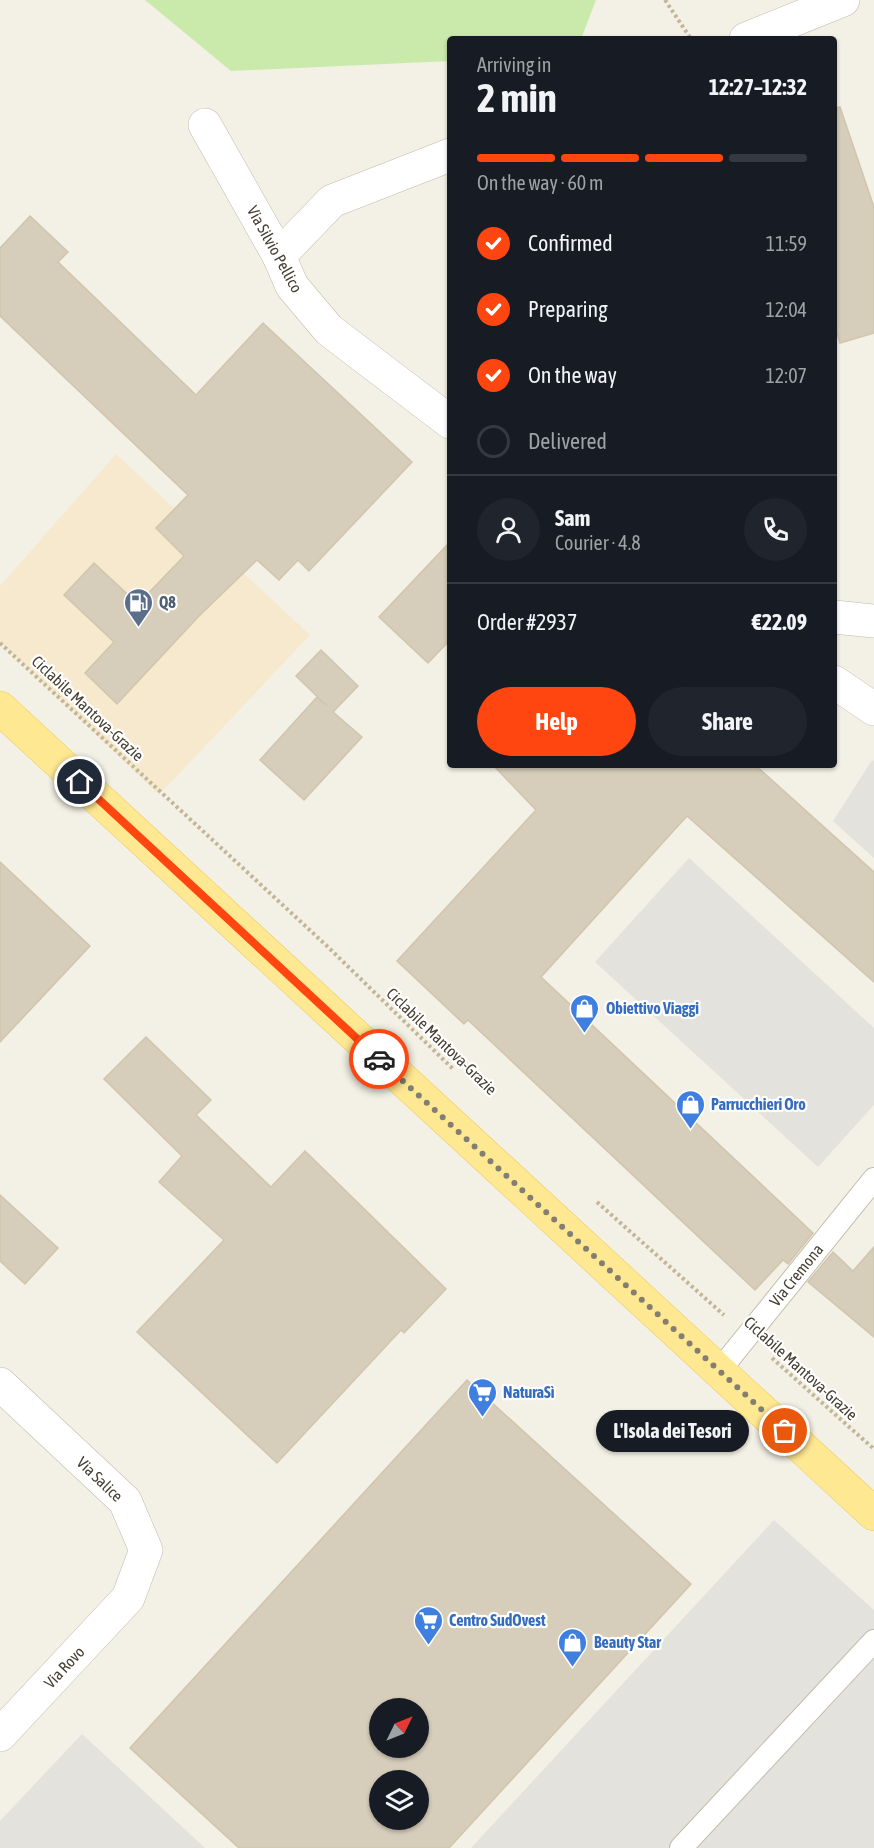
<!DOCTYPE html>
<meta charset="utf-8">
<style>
:root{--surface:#171b24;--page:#20242c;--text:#f1f3f6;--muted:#9ea1a6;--line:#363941;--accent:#ff4610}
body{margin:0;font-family:"Asap Condensed",sans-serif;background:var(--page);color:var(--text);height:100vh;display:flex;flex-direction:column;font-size:22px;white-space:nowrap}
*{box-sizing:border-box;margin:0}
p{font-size:20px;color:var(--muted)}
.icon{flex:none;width:33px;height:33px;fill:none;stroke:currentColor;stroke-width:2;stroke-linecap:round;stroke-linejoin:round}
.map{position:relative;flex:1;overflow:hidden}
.panel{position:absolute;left:447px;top:36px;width:390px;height:732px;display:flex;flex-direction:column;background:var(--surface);border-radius:6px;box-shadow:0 2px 4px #0004}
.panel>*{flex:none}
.needle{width:39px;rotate:47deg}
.buttons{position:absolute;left:369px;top:1698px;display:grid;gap:12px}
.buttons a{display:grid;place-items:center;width:60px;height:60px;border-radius:50%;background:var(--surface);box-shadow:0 2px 4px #0004;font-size:30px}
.pin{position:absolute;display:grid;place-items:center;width:51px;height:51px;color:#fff;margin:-26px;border:3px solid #fff;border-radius:50%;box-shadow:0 2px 6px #0007}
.courier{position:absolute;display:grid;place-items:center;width:60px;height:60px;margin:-30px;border:4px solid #ff4610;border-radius:50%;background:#fff;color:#222;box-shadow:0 2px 8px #0007}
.bubble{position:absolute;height:42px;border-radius:21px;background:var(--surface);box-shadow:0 2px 4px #0004;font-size:20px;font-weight:700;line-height:42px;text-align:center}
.head em{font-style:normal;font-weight:700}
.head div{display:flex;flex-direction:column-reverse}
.head{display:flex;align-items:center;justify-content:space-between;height:102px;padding:0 30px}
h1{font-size:39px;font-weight:700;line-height:45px}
.bar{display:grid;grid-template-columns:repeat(4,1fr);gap:9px 6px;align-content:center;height:72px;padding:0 30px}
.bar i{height:8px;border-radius:4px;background:var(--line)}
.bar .current{background:var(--accent)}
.bar p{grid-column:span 4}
.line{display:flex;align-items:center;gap:15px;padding:0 30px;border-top:2px solid var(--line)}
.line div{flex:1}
.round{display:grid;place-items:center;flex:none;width:63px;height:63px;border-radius:32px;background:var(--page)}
ol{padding:0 30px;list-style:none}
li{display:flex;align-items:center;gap:18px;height:66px}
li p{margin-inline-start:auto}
li .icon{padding:6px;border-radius:50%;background:var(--accent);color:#fff;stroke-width:4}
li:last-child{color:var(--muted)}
li i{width:33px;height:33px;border:3px solid var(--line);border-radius:50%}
.action{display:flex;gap:12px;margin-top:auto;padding:12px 30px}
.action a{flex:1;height:69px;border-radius:36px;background:var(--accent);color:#fff;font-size:24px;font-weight:700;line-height:69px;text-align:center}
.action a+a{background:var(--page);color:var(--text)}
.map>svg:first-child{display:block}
.commercial{fill:#f7e9ce}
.green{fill:#c9eaab}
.parking{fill:#e4e2dd}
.building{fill:#d6cdba;stroke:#d1c5ac;stroke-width:1.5;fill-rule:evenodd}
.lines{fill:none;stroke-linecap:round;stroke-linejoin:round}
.service-casing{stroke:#c2bcaa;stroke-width:24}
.minor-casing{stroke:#c2bcaa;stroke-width:34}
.primary-casing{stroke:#eaca5c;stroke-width:34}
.path{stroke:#c2b697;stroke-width:4;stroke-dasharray:3 3;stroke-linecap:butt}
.service{stroke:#fff;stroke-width:22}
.minor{stroke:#fff;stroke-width:33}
.primary{stroke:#ffe892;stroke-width:33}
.done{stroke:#837e72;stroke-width:6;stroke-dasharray:0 10.8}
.route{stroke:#ff4610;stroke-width:8}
.labels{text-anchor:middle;stroke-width:4.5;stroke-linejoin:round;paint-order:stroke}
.street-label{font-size:16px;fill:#464034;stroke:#fff}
.service-label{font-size:16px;font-weight:bold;fill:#4e5e75;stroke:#fff;text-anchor:start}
.shop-label{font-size:16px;font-weight:bold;fill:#366cbe;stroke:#fff;text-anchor:start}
</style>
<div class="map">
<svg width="874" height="1848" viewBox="0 0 874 1848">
<rect width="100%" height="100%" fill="#f3f0e5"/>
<!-- commercial -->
<path class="commercial" d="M116,454L310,635L159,795L0,642V586Z"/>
<!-- green -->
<path class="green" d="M145,0H596L581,39H450V61L231,71Z"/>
<!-- parking -->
<g class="parking">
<path d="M872,760L874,761V858L833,821Z"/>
<path d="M689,858L874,1028V1105L818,1167L595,962Z"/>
<path d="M774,1520L874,1610V1848H471Z"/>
<path d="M82,1734L205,1848H0V1821Z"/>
</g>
<!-- building -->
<g class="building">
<path d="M840,107L874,207V333L840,343L834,323V108Z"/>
<path d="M30,216L68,252L58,262L196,395L263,323L412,462L309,571L298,560L279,580L257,560L199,616L117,704L85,673L114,642L64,595L94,563L138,604L184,556L156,528L188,495L0,316V248Z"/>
<path d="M450,542V640L428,663L379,617Z"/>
<path d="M321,650L358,686L333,712L362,737L304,800L260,760L317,697L327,706L296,676Z"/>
<path d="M493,765H755L874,872V982L687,816L541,977L813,1233L788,1264L783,1260L755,1290L468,1020L464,1024L397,961L536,810Z"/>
<path d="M0,862L90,946L0,1042Z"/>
<path d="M146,1037L211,1100L196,1115L271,1187L305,1151L446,1289L404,1333L401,1330L277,1463L137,1332L224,1240L159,1182L182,1156L104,1079Z"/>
<path d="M0,1195L58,1248L25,1284L0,1261Z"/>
<path d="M874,1247V1337L808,1282L833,1252L853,1271Z"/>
<path d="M467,1380L691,1584L449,1848H239L130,1748ZM380,1708H418V1748H380ZM380,1780H418V1820H380Z"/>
</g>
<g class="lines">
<defs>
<g id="service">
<path d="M719,1371L874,1179"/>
<path d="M681,1848L874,1641"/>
</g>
<g id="minor">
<path d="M746,39L843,0"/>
<path d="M205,125L279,256L292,286L329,330L450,422"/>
<path d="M279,256L332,201L450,155"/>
<path d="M834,617L874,621"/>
<path d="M834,682L874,709"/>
<path d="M0,1384L125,1501L146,1550L128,1598L0,1735"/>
</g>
<path id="primary" d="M0,708L874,1514"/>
</defs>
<!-- service casing -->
<use href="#service" class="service-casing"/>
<!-- minor casing -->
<use href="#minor" class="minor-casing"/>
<!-- primary casing -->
<use href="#primary" class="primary-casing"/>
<!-- path -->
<g class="path">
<path d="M665,0L691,39"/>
<path d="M0,643L328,947L453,1069"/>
<path d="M597,1202L724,1315"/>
<path d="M772,1358L874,1449"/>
</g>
<!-- service -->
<use href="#service" class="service"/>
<!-- minor -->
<use href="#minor" class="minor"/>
<!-- primary -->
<use href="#primary" class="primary"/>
</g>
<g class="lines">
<!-- done -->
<path class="done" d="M379,1059L785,1431"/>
<!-- route -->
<path class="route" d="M80,782L379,1059"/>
</g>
<!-- icons -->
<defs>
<symbol id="fuel-pin" viewBox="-11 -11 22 30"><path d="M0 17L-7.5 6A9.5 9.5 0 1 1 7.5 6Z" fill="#5c6f8a" stroke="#fff"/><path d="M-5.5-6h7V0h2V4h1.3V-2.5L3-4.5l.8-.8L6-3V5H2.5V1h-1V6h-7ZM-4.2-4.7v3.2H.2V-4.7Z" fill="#fff"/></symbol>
<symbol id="shop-pin" viewBox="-11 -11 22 30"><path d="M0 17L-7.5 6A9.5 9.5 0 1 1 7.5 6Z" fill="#3f7fe0" stroke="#fff"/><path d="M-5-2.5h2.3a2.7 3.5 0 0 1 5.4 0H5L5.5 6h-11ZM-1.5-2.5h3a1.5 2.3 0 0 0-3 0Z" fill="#fff"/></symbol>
<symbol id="supermarket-pin" viewBox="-11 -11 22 30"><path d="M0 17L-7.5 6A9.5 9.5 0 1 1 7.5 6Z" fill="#3f7fe0" stroke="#fff"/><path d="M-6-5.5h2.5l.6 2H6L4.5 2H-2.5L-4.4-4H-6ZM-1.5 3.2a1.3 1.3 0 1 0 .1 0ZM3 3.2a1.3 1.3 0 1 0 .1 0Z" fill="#fff"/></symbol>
</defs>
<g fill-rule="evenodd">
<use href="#fuel-pin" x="122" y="586" width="33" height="45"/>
<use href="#shop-pin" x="568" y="992" width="33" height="45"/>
<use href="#shop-pin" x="674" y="1088" width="33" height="45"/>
<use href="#supermarket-pin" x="466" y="1376" width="33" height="45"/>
<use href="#supermarket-pin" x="412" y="1604" width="33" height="45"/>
<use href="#shop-pin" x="556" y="1626" width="33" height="45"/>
</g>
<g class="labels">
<!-- street labels -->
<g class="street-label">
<text transform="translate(275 249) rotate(61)" y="6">Via Silvio Pellico</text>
<text transform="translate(88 708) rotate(43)" y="6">Ciclabile Mantova-Grazie</text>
<text transform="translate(442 1041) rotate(44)" y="6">Ciclabile Mantova-Grazie</text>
<text transform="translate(796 1275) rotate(-51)" y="6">Via Cremona</text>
<text transform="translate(801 1368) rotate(42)" y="6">Ciclabile Mantova-Grazie</text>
<text transform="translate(100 1479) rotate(44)" y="6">Via Salice</text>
<text transform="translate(64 1667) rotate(-47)" y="6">Via Rovo</text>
</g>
<!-- service labels -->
<g class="service-label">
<text x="159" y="608">Q8</text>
</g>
<!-- shop labels -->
<g class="shop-label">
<text x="606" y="1014">Obiettivo Viaggi</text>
<text x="711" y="1110">Parrucchieri Oro</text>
<text x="503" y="1398">NaturaSì</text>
<text x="449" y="1626">Centro SudOvest</text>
<text x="594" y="1648">Beauty Star</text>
</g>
</g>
</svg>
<div class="buttons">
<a><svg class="needle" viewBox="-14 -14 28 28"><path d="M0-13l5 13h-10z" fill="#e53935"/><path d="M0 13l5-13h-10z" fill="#9ea1a6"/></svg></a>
<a><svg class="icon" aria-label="layers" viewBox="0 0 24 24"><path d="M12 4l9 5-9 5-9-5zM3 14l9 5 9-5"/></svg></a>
</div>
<div class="pin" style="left:785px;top:1431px;background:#ea580c"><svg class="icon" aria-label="bag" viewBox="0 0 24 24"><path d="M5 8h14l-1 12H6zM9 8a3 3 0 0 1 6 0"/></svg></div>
<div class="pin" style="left:80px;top:782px;background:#1f2937"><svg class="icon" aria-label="home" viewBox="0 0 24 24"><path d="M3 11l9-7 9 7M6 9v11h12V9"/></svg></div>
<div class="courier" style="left:379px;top:1059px"><svg class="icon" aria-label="car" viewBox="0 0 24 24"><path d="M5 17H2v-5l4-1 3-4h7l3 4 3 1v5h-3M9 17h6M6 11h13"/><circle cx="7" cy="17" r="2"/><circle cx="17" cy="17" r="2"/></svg></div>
<div class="bubble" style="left:596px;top:1410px;width:153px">L'Isola dei Tesori</div>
<section class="panel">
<div class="head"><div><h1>2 min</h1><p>Arriving in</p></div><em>12:27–12:32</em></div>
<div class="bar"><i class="current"></i><i class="current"></i><i class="current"></i><i></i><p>On the way · 60 m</p></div>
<ol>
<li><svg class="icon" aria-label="check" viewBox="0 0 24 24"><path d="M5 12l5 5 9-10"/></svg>Confirmed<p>11:59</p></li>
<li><svg class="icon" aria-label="check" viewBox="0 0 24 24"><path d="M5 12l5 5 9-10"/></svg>Preparing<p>12:04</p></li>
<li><svg class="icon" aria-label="check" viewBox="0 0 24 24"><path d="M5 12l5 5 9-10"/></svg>On the way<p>12:07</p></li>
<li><i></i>Delivered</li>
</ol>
<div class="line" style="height:108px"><a class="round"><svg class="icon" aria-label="person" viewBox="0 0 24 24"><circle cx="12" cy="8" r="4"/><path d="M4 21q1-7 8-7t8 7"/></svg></a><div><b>Sam</b><p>Courier · 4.8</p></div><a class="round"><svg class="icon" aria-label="phone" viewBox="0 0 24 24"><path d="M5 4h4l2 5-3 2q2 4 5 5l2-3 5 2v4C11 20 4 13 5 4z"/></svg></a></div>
<div class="line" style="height:78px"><div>Order #2937</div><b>€22.09</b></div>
<div class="action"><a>Help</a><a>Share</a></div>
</section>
</div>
